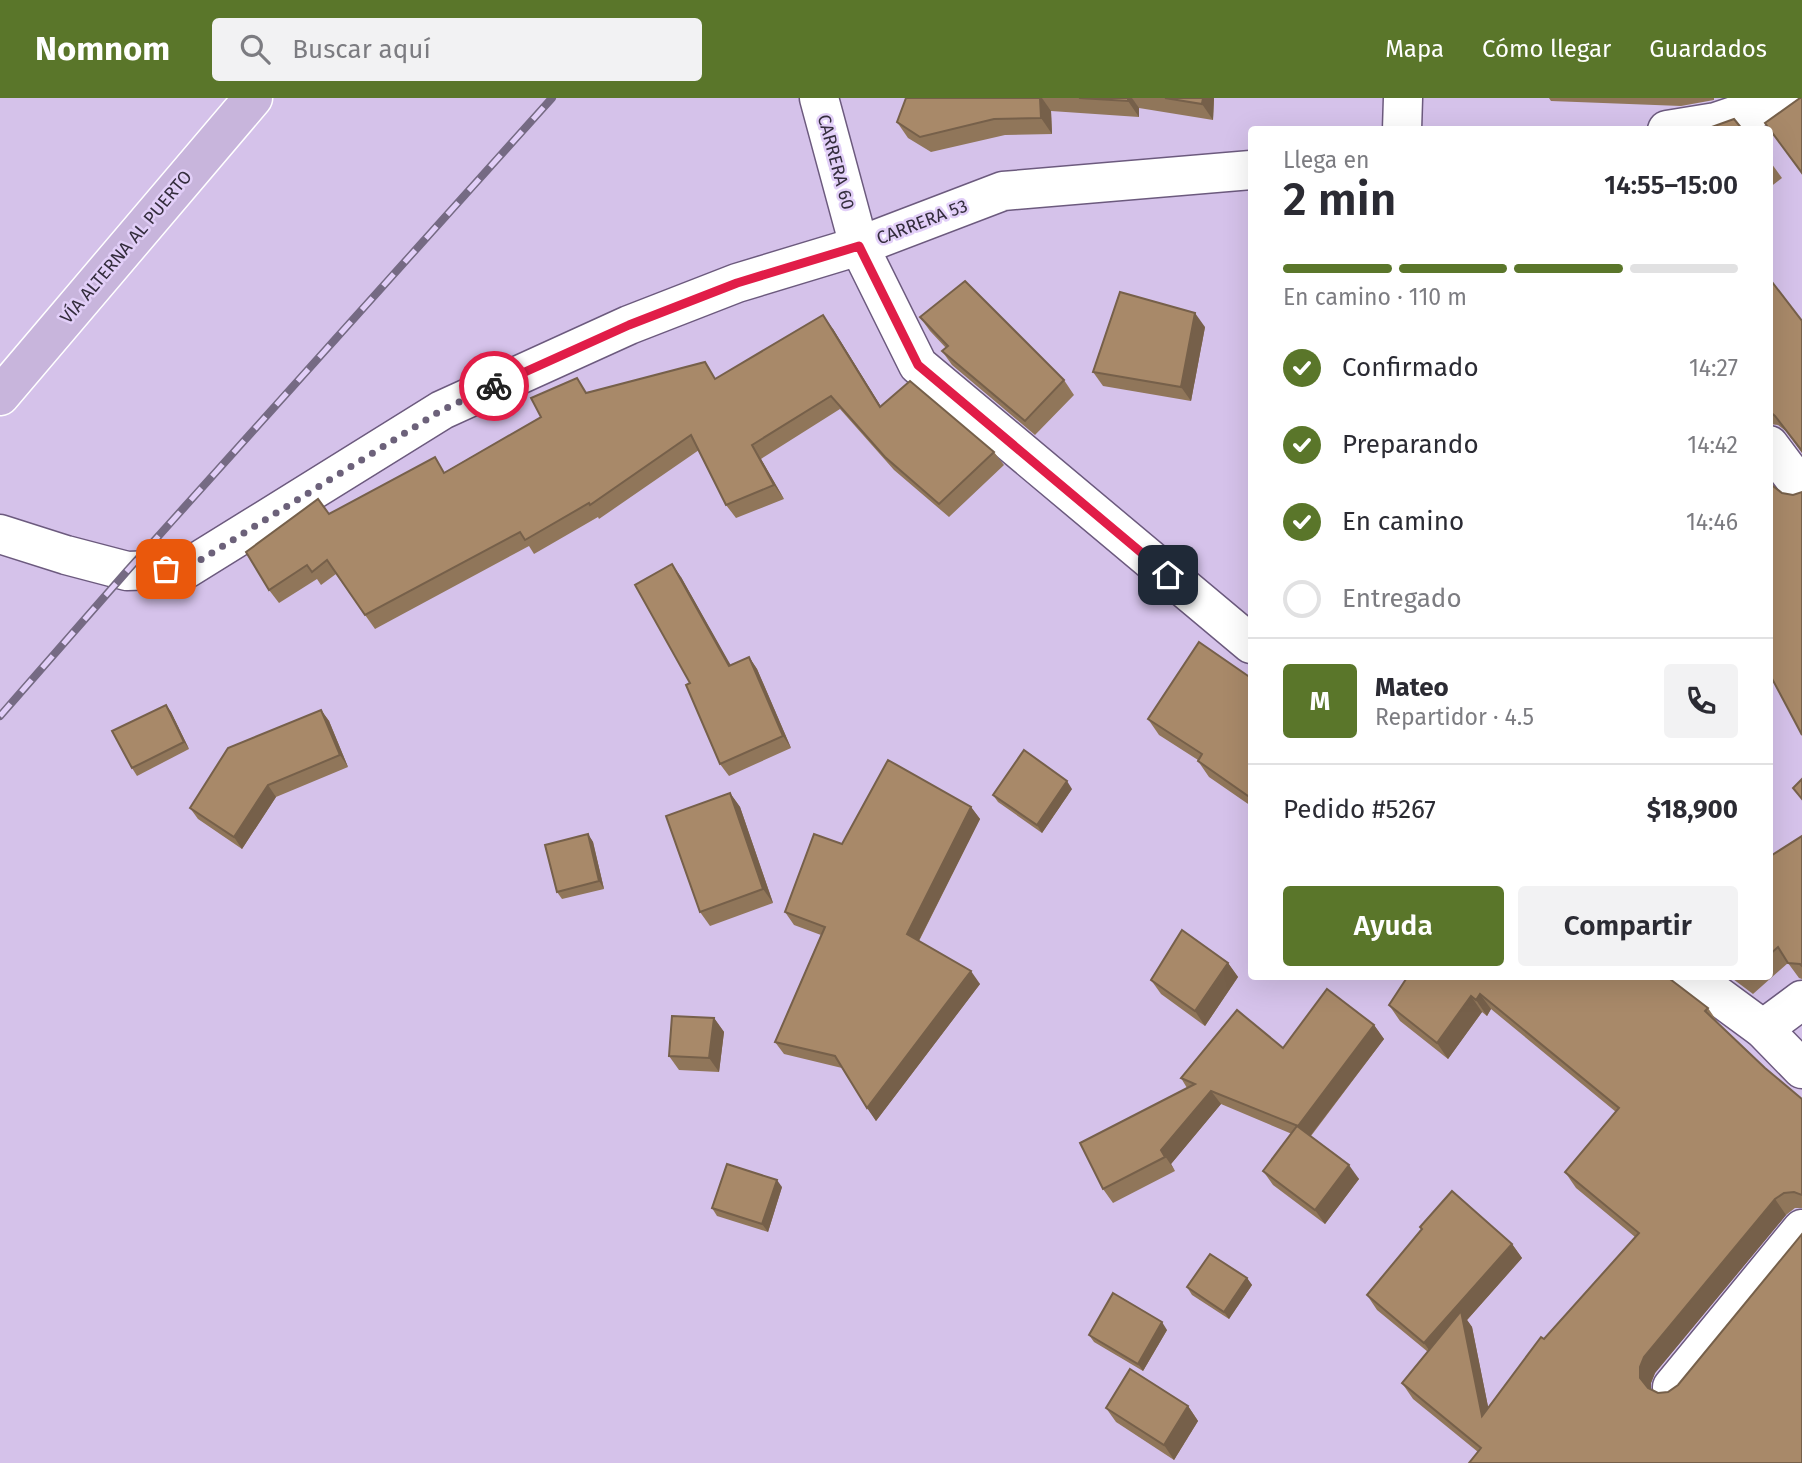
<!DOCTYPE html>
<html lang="es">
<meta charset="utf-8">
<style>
:root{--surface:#fff;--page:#f2f2f3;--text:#2b2b33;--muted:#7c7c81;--line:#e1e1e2;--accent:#5a762a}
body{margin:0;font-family:"Fira Sans",sans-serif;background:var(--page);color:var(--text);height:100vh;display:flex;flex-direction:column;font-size:26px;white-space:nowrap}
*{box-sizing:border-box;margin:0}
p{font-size:23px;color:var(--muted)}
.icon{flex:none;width:38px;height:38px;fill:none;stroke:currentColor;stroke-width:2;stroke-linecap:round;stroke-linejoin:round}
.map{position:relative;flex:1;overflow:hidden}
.side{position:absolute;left:1248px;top:28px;width:525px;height:854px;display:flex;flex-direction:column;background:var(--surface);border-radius:7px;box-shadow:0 7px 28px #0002}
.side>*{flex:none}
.pin{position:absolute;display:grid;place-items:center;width:60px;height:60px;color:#fff;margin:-30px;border-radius:14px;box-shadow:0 4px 10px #0006}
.courier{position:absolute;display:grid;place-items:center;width:70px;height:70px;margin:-35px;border:5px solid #e11d48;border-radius:50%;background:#fff;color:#222;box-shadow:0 2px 9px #0007}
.summary em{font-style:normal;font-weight:600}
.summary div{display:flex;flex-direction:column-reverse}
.summary{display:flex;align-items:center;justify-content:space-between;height:119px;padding:0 35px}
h1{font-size:46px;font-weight:600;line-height:52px}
.bar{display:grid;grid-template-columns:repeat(4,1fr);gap:10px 7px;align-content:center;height:84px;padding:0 35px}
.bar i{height:9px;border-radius:5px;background:var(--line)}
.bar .current{background:var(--accent)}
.bar p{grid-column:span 4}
.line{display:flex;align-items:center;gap:18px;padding:0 35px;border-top:2px solid var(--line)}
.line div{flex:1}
.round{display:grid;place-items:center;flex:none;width:74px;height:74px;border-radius:7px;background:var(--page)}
ol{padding:0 35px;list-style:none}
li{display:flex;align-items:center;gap:21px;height:77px}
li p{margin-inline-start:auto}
li .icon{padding:7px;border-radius:50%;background:var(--accent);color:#fff;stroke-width:4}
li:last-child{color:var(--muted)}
li i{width:38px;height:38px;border:4px solid var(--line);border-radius:50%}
.button{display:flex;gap:14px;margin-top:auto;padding:14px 35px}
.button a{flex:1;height:80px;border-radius:7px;background:var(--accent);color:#fff;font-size:28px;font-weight:600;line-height:80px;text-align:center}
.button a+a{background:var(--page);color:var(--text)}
header{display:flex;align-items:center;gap:42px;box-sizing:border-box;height:98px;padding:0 35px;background:var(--accent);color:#fff}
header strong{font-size:33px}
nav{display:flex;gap:38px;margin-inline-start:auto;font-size:24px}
.search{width:490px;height:63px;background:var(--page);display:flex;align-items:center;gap:18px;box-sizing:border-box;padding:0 24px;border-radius:7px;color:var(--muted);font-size:26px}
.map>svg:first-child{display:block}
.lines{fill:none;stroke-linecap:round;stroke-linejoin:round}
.minor-casing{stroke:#6c5a7e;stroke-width:41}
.primary-casing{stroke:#fff;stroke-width:41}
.minor{stroke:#fff;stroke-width:38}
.primary{stroke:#c8b5dc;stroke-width:38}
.rail-casing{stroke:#756a83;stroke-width:8}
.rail{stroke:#e2cff8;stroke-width:5;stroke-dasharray:16;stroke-linecap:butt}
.wall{fill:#90765a}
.shaded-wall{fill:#76604a}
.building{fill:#a88969;stroke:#76604a;stroke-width:2}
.done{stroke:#6c617a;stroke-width:7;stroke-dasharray:0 12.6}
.route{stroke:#e11d48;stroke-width:9}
.labels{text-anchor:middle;stroke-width:5;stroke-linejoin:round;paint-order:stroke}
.street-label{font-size:18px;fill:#342d3d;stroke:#e2cff8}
</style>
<header>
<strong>Nomnom</strong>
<div class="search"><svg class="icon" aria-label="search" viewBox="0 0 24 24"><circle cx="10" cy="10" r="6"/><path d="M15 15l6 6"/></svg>Buscar aquí</div>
<nav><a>Mapa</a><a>Cómo llegar</a><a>Guardados</a></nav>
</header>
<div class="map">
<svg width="1802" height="1365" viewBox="0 0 1802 1365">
<rect width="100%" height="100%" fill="#d5c2ea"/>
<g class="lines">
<defs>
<g id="minor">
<path d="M819,0L859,148L918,267L1251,546"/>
<path d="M1402,32L1403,0"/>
<path d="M1667,32L1716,24L1787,0"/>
<path d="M1769,347L1802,391"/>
<path d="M0,436L66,457L127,473L186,471L442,312L629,227L737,185L859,148L1003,93L1251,72"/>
<path d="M1691,878L1763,931L1802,971"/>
<path d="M1763,931L1802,902"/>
<path d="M1672,1289L1802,1131"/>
</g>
<path id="primary" d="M0,298L253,0"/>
</defs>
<!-- minor casing -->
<use href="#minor" class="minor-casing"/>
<!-- primary casing -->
<use href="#primary" class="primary-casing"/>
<!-- minor -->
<use href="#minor" class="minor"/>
<!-- primary -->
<use href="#primary" class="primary"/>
<defs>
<path id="rail" d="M0,618L127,473L552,0"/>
</defs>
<!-- rail casing -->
<use href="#rail" class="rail-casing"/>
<!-- rail -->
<use href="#rail" class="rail"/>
</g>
<!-- wall -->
<g class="wall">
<path d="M906,0H1214L1213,22L1139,10V19L1051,13L1052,36L1005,37L931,54L908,40L897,24Z"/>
<path d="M1549,0H1714V2L1681,8L1551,3Z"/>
<path d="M1769,62L1782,80L1769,90Z"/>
<path d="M1769,180L1802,223V355L1787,334L1778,327L1769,326Z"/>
<path d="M920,219L1064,282L1074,297L1035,337L952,267L942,253L946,250L930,233Z"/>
<path d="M1205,229L1191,303L1103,288L1093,274Z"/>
<path d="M833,231L881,309L994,354L1004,367L949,419L894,372L840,311L761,361L784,401L736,420L726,407L699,352L599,421L598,419L534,456L529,448L375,531L336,476L321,487L317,481L279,505L269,492L329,416L445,374L541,319L587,294L716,280Z"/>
<path d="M681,479L730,567L749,559L757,571L791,650L729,678L720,666L690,585Z"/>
<path d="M1251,580V708L1209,679L1198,663V662L1159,637L1148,621Z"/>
<path d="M166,607L171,614L189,651L137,678L132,670Z"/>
<path d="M321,612L329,623L348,669L276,699L242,751L198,721L190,710Z"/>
<path d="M1072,691L1042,735L998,704L993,697Z"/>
<path d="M730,695L740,709L773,805L710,828L700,814Z"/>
<path d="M971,709L980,721L919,843L980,886L876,1023L842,970L784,956L775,944L821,837L794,827L785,814L842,746Z"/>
<path d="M588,736L593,744L604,791L562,801L557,794Z"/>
<path d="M1802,738V881L1799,880L1788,865L1753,896L1729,878H1769V759Z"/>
<path d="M1228,865L1238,879L1205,928L1161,896L1151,882Z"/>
<path d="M1408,878L1670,882L1708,910L1719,926L1765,970L1802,1001V1110H1795L1786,1117L1655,1275L1651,1285V1292L1802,1365L1478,1354L1413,1301L1402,1285L1428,1254L1377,1212L1367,1197L1422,1131L1420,1129L1512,1146L1522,1160L1467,1222L1472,1229L1488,1309L1544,1241L1635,1139L1576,1090L1565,1074L1616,1014L1491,911L1487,918L1482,914L1448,961L1400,923L1389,907Z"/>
<path d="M714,920L724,934L719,974L679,972L669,958Z"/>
<path d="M1374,927L1384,941L1311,1038L1359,1081L1325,1126L1273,1087L1263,1073L1292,1036L1221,1006L1171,1066L1175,1073L1113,1105L1103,1091L1187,990L1181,980L1283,950Z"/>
<path d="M782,1089L768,1134L717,1118L712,1110Z"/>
<path d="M1247,1180L1252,1187L1229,1221L1192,1197L1187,1189Z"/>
<path d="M1167,1232L1143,1273L1094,1244L1089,1237Z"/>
<path d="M1188,1308L1198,1323L1174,1362L1116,1324L1106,1310Z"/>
</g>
<!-- shaded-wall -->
<g class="shaded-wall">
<path d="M1040,0H1042L1051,13L1052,36L1041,20Z"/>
<path d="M1128,0H1132L1139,10V19L1128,3Z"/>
<path d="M1203,0H1214L1213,22L1202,6Z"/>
<path d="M1195,215L1205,229L1191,303L1181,289Z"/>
<path d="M823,217L833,231L890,323L880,309Z"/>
<path d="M752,347L761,361L784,401L774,387Z"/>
<path d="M672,466L681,479L738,580L729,568Z"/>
<path d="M749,559L757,571L791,650L783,638Z"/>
<path d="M166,607L171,614L189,651L184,644Z"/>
<path d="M321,612L329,623L348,669L340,657Z"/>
<path d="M1067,683L1072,691L1042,735L1037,727Z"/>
<path d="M268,687L276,699L242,751L234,739Z"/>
<path d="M730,695L740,709L773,805L763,791Z"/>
<path d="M971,709L980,721L916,848L907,836Z"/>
<path d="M588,736L593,744L604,791L599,783Z"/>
<path d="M1228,865L1238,879L1205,928L1195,913Z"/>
<path d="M971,873L980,886L876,1023L867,1010Z"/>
<path d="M1480,896L1491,911L1487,918L1476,902Z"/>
<path d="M1471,898L1482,914L1448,961L1437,945Z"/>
<path d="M714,920L724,934L719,974L709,960Z"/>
<path d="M1374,927L1384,941L1307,1042L1298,1028Z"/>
<path d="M1211,993L1221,1006L1171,1066L1175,1073L1161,1052Z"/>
<path d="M1349,1067L1359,1081L1325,1126L1315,1112Z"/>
<path d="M777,1082L782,1089L768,1134L762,1126Z"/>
<path d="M1775,1101L1786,1117L1655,1275L1651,1285V1296L1640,1280V1269L1644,1259Z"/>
<path d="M1512,1146L1522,1160L1467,1222L1472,1229L1493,1333L1434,1259L1424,1245Z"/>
<path d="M1247,1180L1252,1187L1229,1221L1224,1214Z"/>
<path d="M1162,1224L1167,1232L1143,1273L1138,1266Z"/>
<path d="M1188,1308L1198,1323L1174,1362L1164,1347Z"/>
</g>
<!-- building -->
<g class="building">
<path d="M906,0H1040L1041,20L994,21L920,39L897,24Z"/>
<path d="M1079,0H1128V3Z"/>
<path d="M1165,0H1203L1202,6Z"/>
<path d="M1800,0H1802V75L1765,25Z"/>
<path d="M1734,21L1743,32H1698L1709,30Z"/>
<path d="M1769,180L1802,223V353L1775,318L1769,313Z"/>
<path d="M965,183L1064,282L1025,323L942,253L948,248L920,219Z"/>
<path d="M1120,194L1195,215L1181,289L1093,274Z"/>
<path d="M823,217L880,309L910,283L994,354L939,406L885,359L831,298L752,347L774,387L726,407L691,337L590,407L589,405L525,442L520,434L365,517L327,462L312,474L307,467L269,492L246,454L318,401L329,416L435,359L444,375L541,319L531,300L577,280L586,295L705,264L715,281Z"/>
<path d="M1769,383L1773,388L1782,395L1793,397L1802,394V637L1769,575Z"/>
<path d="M672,466L729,568L749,559L783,638L720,666L686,587L690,585L635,487Z"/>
<path d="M1199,544L1251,580V700L1198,663L1202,656L1148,621Z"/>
<path d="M166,607L184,644L132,670L112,633Z"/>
<path d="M321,612L340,657L268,687L234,739L190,710L228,650Z"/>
<path d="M1024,652L1067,683L1037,727L993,697Z"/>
<path d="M888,662L971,709L907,836L971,873L867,1010L835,958L775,944L825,829L785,814L814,736L842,746Z"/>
<path d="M1802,681V701L1793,690Z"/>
<path d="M730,695L763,791L700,814L666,718Z"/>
<path d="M588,736L599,783L557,794L545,747Z"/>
<path d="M1802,738V868L1800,866L1788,865L1778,849L1769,857V759Z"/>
<path d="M1182,832L1228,865L1195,913L1151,882Z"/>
<path d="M1408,878H1666L1708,910L1705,913L1765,970L1802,1001V1097L1794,1094L1784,1095L1775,1101L1644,1259L1640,1269V1280L1648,1290L1658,1295L1668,1294L1678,1287L1802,1136V1365H1469L1481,1350L1402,1285L1461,1213L1482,1318L1541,1239L1544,1241L1639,1135L1565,1074L1619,1010L1480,896L1476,902L1471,898L1437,945L1389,907Z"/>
<path d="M1327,891L1374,927L1298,1028L1211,993L1161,1052L1165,1059L1103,1091L1080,1045L1195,986L1181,980L1237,912L1283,950Z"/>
<path d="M672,918L714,920L709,960L669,958Z"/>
<path d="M1297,1028L1349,1067L1315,1112L1263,1073Z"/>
<path d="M727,1066L777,1082L762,1126L712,1110Z"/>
<path d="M1452,1093L1512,1146L1424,1245L1367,1197L1422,1131L1420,1129Z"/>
<path d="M1210,1156L1247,1180L1224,1214L1187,1189Z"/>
<path d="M1113,1195L1162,1224L1138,1266L1089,1237Z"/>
<path d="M1130,1271L1188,1308L1164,1347L1106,1310Z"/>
</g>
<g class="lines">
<!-- done -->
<path class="done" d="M166,471H186L442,312L494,288"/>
<!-- route -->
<path class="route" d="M494,288L629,227L737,185L859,148L918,267L1168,477"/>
</g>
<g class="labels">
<!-- street labels -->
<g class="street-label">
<text transform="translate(836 64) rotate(75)" y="6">CARRERA 60</text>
<text transform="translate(922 124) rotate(-21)" y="6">CARRERA 53</text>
<text transform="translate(126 149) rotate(-50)" y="6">VÍA ALTERNA AL PUERTO</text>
</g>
</g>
</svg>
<div class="pin" style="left:166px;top:471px;background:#ea580c"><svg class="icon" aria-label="bag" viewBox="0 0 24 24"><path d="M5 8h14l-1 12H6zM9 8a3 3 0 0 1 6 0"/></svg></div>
<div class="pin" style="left:1168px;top:477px;background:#1f2937"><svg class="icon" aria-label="home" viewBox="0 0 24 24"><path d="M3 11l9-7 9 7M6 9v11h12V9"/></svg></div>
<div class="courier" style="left:494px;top:288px"><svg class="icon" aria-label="bike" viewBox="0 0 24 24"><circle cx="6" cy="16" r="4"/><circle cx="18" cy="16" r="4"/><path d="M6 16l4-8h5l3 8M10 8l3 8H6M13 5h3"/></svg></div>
<section class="side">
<div class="summary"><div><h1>2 min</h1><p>Llega en</p></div><em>14:55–15:00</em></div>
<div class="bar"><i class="current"></i><i class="current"></i><i class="current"></i><i></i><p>En camino · 110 m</p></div>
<ol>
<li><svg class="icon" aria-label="check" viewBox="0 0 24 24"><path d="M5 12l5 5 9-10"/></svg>Confirmado<p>14:27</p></li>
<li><svg class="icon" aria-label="check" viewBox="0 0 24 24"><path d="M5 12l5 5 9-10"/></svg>Preparando<p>14:42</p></li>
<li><svg class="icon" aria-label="check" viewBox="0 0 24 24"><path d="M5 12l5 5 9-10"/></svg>En camino<p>14:46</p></li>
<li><i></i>Entregado</li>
</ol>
<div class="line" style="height:126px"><b class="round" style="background:var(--accent);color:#fff">M</b><div><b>Mateo</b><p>Repartidor · 4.5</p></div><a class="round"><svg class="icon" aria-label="phone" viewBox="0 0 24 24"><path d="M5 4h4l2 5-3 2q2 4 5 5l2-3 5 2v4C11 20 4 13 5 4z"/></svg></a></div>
<div class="line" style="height:91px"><div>Pedido #5267</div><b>$18,900</b></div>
<div class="button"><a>Ayuda</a><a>Compartir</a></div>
</section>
</div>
